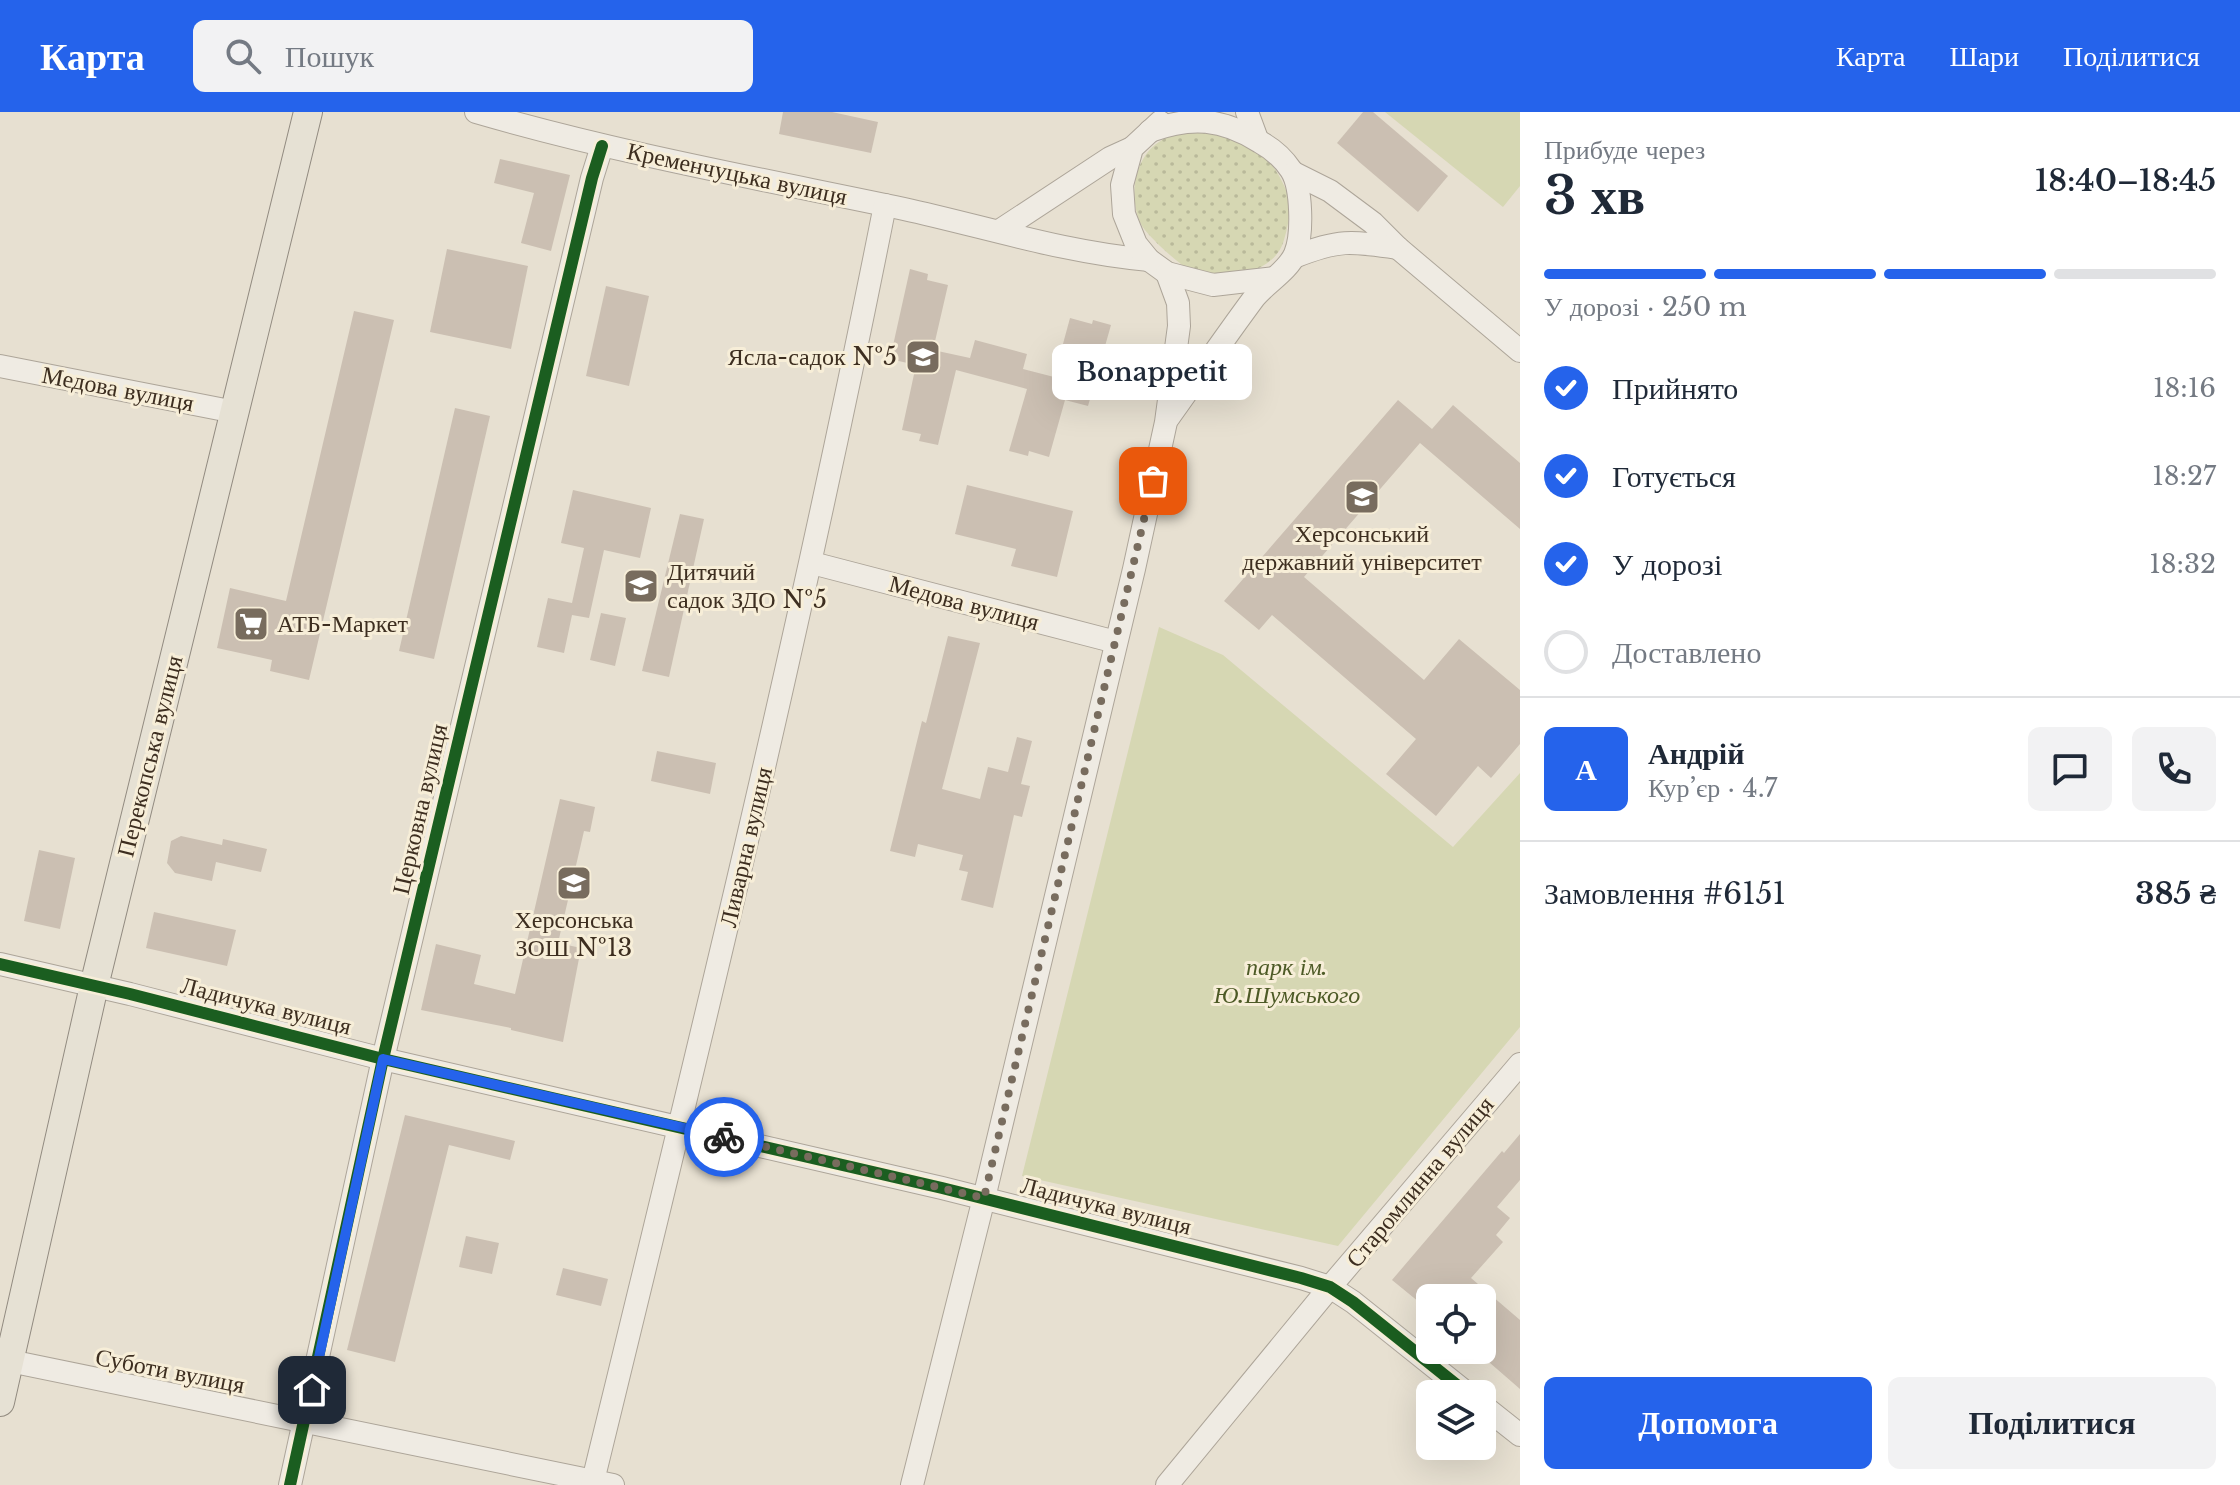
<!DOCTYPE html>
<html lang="uk">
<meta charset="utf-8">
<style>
:root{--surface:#fff;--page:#f2f2f3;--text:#1f2937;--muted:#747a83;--line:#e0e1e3;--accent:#2563eb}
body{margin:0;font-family:"Libre Baskerville",serif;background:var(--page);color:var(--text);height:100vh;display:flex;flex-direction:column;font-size:30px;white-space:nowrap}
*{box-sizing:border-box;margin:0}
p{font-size:26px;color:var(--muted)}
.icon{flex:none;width:44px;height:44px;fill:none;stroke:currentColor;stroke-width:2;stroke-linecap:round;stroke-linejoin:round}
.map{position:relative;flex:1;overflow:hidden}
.details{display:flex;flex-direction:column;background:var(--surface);width:720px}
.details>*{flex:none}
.fabs{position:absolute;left:1416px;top:1172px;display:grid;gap:16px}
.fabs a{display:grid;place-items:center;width:80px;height:80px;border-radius:12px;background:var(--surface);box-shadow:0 8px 32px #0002;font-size:40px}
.pin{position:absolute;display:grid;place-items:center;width:68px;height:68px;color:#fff;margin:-34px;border-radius:16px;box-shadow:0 4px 12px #0006}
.courier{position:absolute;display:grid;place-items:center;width:80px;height:80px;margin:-40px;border:6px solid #2563eb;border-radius:50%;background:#fff;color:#222;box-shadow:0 2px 10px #0007}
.bubble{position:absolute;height:56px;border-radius:12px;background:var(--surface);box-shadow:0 8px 32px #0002;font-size:26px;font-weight:600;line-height:56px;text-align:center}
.headline em{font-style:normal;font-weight:600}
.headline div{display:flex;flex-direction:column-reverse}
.headline{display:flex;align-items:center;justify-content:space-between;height:136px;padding:0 24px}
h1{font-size:52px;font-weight:600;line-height:60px}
.bar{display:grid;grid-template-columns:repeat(4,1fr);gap:12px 8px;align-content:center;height:96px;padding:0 24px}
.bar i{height:10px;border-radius:6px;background:var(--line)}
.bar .active{background:var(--accent)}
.bar p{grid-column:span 4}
.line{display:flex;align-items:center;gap:20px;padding:0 24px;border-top:2px solid var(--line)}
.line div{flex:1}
.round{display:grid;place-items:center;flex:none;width:84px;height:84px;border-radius:12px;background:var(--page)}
ol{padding:0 24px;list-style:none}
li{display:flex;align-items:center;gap:24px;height:88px}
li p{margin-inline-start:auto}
li .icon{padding:8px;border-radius:50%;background:var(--accent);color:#fff;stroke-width:4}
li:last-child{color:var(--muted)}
li i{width:44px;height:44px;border:4px solid var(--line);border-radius:50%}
.button{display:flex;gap:16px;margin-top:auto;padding:16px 24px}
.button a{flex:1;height:92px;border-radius:12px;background:var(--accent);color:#fff;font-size:32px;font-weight:600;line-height:92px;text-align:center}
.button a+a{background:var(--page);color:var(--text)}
header{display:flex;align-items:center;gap:48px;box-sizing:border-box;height:112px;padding:0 40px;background:var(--accent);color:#fff}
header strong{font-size:38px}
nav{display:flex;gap:44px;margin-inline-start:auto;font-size:28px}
.search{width:560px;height:72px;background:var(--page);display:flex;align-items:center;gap:20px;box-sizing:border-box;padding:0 28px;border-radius:12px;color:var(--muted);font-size:30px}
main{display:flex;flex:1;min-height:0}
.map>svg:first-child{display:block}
.grass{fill:url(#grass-dots)}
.green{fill:#d6d7b3}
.building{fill:#cbbfb2}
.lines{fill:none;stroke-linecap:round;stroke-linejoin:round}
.minor-casing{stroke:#ada599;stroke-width:24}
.major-casing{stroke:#928b80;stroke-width:30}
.minor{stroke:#efebe3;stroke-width:22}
.major{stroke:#e6e1d4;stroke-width:28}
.cycleway-casing{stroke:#f7eed8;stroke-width:17}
.cycleway{stroke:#1b5e20;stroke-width:12}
.done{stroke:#786c5e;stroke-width:8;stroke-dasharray:0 14.4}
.route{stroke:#2563eb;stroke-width:10}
.labels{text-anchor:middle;stroke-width:6;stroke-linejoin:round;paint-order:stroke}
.street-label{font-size:24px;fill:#3d2e20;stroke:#f7eed8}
.poi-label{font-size:24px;fill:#3d2e20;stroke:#f7eed8}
.park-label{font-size:24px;font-style:italic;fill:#4d5a26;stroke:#f7eed8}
</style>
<header>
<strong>Карта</strong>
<div class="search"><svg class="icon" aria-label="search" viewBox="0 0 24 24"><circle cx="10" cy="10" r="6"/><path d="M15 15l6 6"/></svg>Пошук</div>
<nav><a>Карта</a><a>Шари</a><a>Поділитися</a></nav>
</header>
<main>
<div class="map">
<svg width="1520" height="1373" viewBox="0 0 1520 1373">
<defs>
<pattern id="grass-dots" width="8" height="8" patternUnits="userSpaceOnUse" patternTransform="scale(2)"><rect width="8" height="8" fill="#d6d7b3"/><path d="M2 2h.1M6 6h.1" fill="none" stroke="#b9b99a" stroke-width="1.8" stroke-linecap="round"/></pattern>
</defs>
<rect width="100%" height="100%" fill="#e7e0d1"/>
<!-- grass -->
<path class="grass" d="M1196,13C1239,29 1267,32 1286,78C1293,95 1288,115 1283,131C1272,163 1220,171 1192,159C1179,153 1150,126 1142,114C1131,94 1132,63 1145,44C1157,26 1178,20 1196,13Z"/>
<!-- green -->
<g class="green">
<path d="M1385,0H1520V74L1503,95Z"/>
<path d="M1159,515L1223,543L1453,735L1520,661V915L1338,1134L1022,1064Z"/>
</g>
<!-- building -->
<g class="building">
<path d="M783,0H832L878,10L871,41L779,22Z"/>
<path d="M1363,0H1373L1448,64L1418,100L1337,31Z"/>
<path d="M500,47L570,63L551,139L521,131L534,81L494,71Z"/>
<path d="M447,137L528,154L511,237L430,220Z"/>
<path d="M910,157L928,162L927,168L948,173L933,238L970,246L975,228L1027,242L1023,257L1054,265L1070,206L1092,212L1093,208L1111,213L1088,294L1065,288L1049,345L1029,339L1028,344L1009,339L1027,277L956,258L938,333L919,329L921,322L902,318L916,253L890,247Z"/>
<path d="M606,174L649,184L629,274L586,264Z"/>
<path d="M354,199L394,208L309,568L270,559L272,548L217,536L230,476L286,489Z"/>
<path d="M1398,288L1432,317L1453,293L1520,351V417L1420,331L1304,465L1424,568L1459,527L1520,578V632L1491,666L1478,654L1436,704L1386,662L1416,627L1272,503L1259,518L1224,489Z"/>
<path d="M455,296L490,304L434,547L399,539Z"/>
<path d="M967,373L1073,399L1057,465L1011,454L1016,437L955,422Z"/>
<path d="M573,378L651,396L640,446L604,438L589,506L572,503L564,541L537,535L548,486L572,491L584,436L561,431Z"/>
<path d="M680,402L704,407L669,565L642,559Z"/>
<path d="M601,501L626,506L615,554L590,548Z"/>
<path d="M948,524L980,531L942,677L980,687L988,655L1008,660L1017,625L1032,629L1021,672L1030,674L1022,705L1014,703L993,796L961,788L968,760L959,758L963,743L918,732L915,745L890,739L922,609L926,611Z"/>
<path d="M657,639L716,651L710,682L651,669Z"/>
<path d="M560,687L595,695L590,720L584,719L558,831L581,836L563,930L511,918V916L421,898L436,832L481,843L474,872L515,882Z"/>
<path d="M181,724L222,733L223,727L267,737L261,760L216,750L212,769L175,761L167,751L171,729Z"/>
<path d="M39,738L75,746L60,817L24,809Z"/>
<path d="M154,800L236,818L227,854L146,836Z"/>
<path d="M405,1003L515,1029L510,1048L449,1033L395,1250L347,1238Z"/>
<path d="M1520,1022V1068L1497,1095L1510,1106L1496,1123L1503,1130L1471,1166L1520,1208V1277L1482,1244V1186H1430V1199L1392,1168L1502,1039L1504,1041Z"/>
<path d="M466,1124L499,1131L492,1162L459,1155Z"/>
<path d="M563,1156L608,1167L601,1194L556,1183Z"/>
</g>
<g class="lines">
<defs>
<g id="minor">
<path d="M476,0C617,41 761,67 904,97C986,115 1066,141 1149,148"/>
<path d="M1247,0L1257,27"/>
<path d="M1160,10L1132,36L1122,73L1124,102L1136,132L1149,148L1167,161L1213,173L1274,166"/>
<path d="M1150,19C1191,4 1222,6 1260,30C1273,37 1283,46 1291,58C1302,75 1303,123 1295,142C1288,159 1266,171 1254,186C1225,225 1197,266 1169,305"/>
<path d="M1294,61L1330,79L1373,111L1398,136L1520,239"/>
<path d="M999,119L1110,46L1132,36"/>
<path d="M1294,145C1339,127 1351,129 1398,136"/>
<path d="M0,254L235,300"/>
<path d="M812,451L1116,530"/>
<path d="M0,852L130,882L383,947L942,1076L1301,1166L1330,1175L1353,1190L1468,1282"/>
<path d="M0,1247L613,1373"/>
<path d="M1482,1293L1520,1323"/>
<path d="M290,1373L383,947L592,66L602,34"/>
<path d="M592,1373C696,948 800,523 885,93"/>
<path d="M912,1373L984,1086L1134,457L1166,310L1179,214L1178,191L1167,161"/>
<path d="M1167,1373L1330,1175L1520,952"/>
</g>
<path id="major" d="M0,1290L94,874L308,0"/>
</defs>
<!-- minor casing -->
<use href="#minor" class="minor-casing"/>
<!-- major casing -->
<use href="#major" class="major-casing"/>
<!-- minor -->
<use href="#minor" class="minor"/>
<!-- major -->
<use href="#major" class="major"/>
<defs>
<g id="cycleway">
<path d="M0,852L130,882L383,947L942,1076L1301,1166L1330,1175L1353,1190L1468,1282"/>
<path d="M290,1373L383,947L592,66L602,34"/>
</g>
</defs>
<!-- cycleway casing -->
<use href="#cycleway" class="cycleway-casing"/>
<!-- cycleway -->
<use href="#cycleway" class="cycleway"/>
</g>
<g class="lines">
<!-- done -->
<path class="done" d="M724,1025L984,1086L1153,369"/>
<!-- route -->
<path class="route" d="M312,1278L383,947L724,1025"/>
</g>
<!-- icons -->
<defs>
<symbol id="school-square" viewBox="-11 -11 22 22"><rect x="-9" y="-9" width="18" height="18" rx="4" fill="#786c5e" stroke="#f7eed8"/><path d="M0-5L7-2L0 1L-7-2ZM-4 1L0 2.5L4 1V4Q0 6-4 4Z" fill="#fff"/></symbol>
<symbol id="university-square" viewBox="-11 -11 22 22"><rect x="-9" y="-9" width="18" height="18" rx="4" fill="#786c5e" stroke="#f7eed8"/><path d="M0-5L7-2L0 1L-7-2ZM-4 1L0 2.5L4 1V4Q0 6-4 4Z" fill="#fff"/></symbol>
<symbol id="supermarket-square" viewBox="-11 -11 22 22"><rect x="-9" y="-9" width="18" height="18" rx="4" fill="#786c5e" stroke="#f7eed8"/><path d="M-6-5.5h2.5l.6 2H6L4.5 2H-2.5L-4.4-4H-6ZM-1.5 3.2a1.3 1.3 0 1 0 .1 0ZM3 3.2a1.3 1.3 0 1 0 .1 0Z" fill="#fff"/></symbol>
</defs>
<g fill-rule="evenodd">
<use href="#school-square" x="903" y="225" width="40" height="40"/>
<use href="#university-square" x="1342" y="365" width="40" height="40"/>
<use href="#school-square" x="621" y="454" width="40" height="40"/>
<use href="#supermarket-square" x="231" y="492" width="40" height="40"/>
<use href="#school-square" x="554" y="751" width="40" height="40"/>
</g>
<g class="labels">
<!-- street labels -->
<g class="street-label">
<text transform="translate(737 62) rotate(12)" y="8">Кременчуцька вулиця</text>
<text transform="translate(118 277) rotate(11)" y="8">Медова вулиця</text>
<text transform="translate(964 491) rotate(15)" y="8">Медова вулиця</text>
<text transform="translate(150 644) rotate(-76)" y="8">Перекопська вулиця</text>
<text transform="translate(420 697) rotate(-77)" y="8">Церковна вулиця</text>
<text transform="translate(746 735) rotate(-77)" y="8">Ливарна вулиця</text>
<text transform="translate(266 894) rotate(14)" y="8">Ладичука вулиця</text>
<text transform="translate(1420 1070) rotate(-50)" y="8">Старомлинна вулиця</text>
<text transform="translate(1106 1094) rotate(14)" y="8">Ладичука вулиця</text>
<text transform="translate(170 1259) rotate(11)" y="8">Суботи вулиця</text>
</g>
<!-- poi labels -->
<g class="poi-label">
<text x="897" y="253" text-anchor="end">Ясла-садок №5</text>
<text x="1362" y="430">Херсонський<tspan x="1362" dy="28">державний університет</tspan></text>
<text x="667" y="468" text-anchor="start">Дитячий<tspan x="667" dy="28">садок ЗДО №5</tspan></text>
<text x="277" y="520" text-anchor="start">АТБ-Маркет</text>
<text x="574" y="816">Херсонська<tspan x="574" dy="28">ЗОШ №13</tspan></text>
</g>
<!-- park labels -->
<g class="park-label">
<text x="1287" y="863">парк ім.<tspan x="1287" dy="28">Ю.Шумського</tspan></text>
</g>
</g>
</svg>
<div class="fabs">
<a><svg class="icon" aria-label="locate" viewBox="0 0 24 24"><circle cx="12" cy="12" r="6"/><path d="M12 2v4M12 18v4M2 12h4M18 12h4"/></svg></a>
<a><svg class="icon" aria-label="layers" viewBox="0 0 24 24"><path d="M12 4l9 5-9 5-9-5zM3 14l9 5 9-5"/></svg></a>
</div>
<div class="pin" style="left:1153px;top:369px;background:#ea580c"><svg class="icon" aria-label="bag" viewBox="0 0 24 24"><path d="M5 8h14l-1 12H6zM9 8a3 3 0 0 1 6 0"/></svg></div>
<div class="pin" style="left:312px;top:1278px;background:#1f2937"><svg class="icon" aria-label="home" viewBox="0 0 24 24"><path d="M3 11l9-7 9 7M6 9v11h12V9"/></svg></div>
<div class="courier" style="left:724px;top:1025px"><svg class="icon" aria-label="bike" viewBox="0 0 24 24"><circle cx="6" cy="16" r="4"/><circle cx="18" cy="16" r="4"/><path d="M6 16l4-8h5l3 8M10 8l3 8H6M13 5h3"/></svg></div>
<div class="bubble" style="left:1052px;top:232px;width:200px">Bonappetit</div>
</div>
<section class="details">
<div class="headline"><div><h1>3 хв</h1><p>Прибуде через</p></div><em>18:40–18:45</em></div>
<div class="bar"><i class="active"></i><i class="active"></i><i class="active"></i><i></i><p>У дорозі · 250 m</p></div>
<ol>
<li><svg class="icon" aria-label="check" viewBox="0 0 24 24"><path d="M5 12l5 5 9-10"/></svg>Прийнято<p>18:16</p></li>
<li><svg class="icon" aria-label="check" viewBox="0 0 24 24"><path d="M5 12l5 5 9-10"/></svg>Готується<p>18:27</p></li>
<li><svg class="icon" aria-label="check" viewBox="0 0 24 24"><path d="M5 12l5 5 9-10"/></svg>У дорозі<p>18:32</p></li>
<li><i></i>Доставлено</li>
</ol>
<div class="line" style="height:144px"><b class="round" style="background:var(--accent);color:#fff">А</b><div><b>Андрій</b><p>Кур’єр · 4.7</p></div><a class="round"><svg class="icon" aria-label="chat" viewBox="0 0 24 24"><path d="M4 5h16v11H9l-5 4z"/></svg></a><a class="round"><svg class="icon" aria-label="phone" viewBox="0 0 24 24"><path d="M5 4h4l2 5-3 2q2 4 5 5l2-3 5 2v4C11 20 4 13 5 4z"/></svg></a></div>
<div class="line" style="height:104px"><div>Замовлення #6151</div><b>385 ₴</b></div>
<div class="button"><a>Допомога</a><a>Поділитися</a></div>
</section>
</main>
